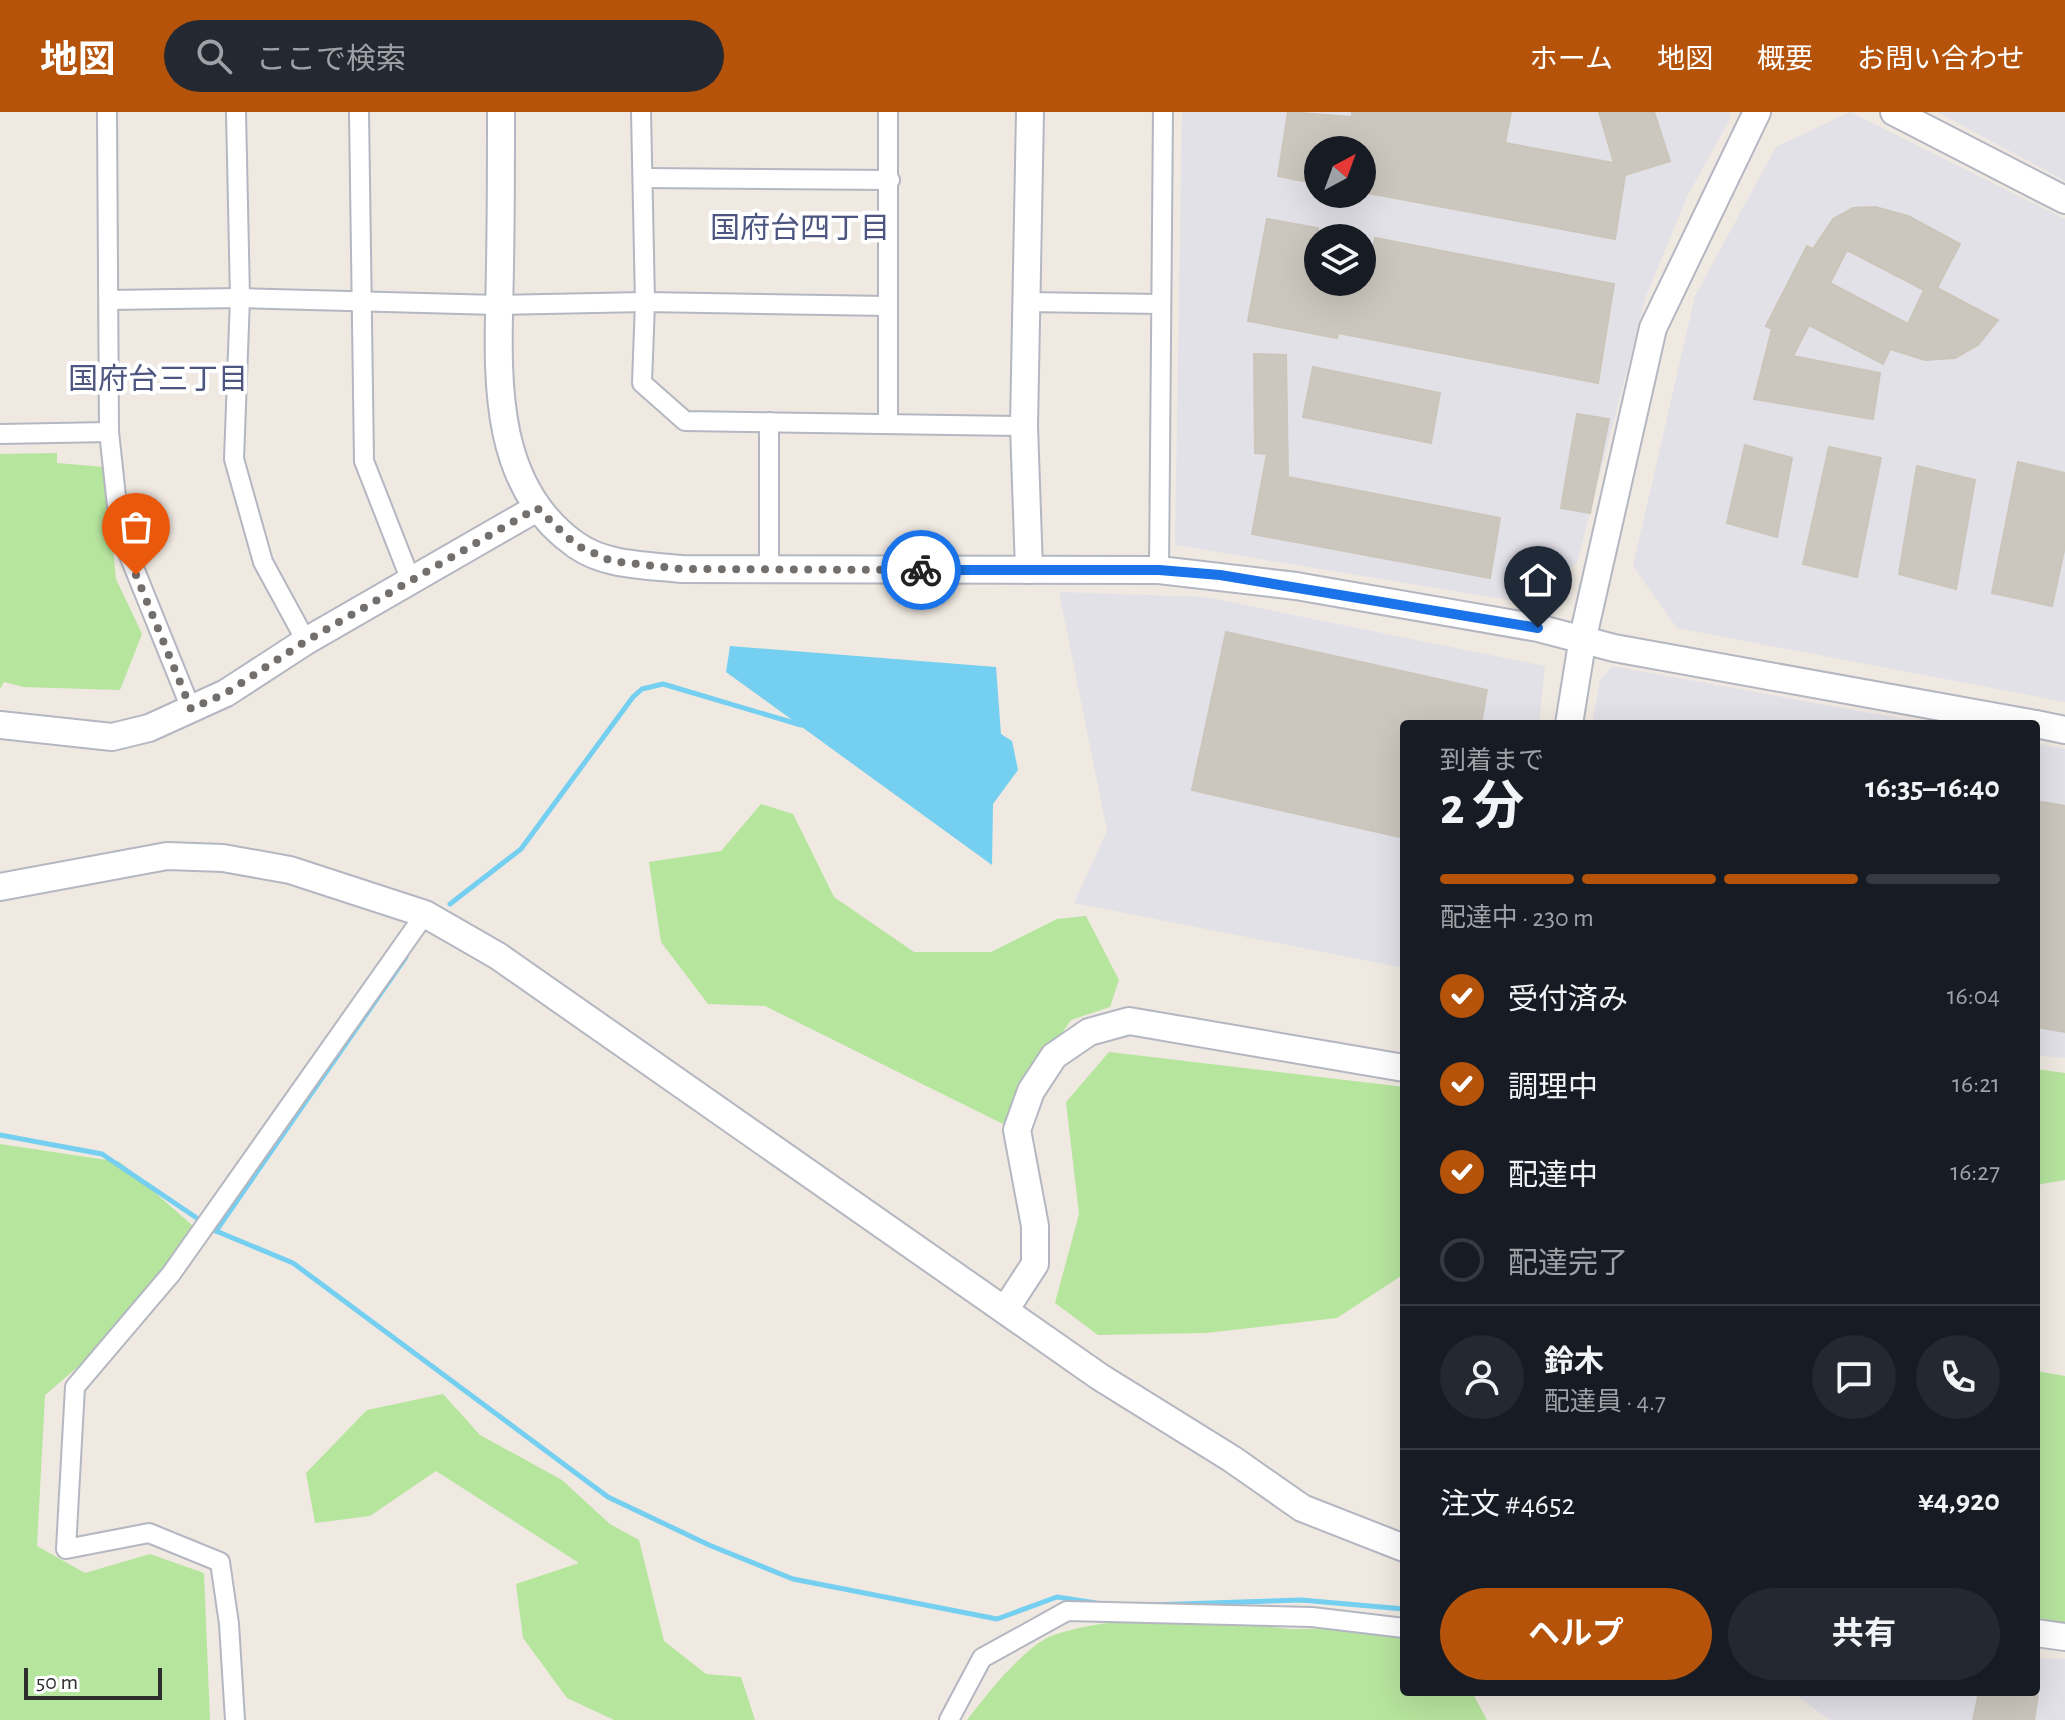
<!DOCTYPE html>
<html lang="ja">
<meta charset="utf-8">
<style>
:root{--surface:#171b24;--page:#242831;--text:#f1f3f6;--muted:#9ea1a6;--line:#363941;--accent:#b45309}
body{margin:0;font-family:"Alegreya Sans","Noto Sans JP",sans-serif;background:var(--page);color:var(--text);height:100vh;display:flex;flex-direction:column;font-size:30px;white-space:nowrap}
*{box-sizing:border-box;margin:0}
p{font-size:26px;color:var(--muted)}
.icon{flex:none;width:44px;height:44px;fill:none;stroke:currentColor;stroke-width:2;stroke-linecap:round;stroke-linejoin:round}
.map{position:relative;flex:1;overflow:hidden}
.panel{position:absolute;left:1400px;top:608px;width:640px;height:976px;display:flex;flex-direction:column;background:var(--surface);border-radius:8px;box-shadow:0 8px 32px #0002}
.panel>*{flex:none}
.needle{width:52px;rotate:41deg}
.buttons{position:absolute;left:1304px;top:24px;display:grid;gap:16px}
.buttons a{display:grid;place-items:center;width:72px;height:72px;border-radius:50%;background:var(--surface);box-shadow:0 8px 32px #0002;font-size:40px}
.scale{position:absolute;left:24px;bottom:20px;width:138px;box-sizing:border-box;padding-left:8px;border:4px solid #2e2e2e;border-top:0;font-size:22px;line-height:28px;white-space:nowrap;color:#2e2e2e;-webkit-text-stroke:6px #fff;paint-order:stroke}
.pin{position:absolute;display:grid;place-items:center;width:68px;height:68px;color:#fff;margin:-82px -34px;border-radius:50% 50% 50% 0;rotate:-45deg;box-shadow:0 0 8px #0007}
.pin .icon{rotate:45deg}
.courier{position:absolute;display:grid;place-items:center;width:80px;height:80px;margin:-40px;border:6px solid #1a73e8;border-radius:50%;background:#fff;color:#222;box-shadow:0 2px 10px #0007}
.summary em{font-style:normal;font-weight:700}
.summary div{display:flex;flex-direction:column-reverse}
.summary{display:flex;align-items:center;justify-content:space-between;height:136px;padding:0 40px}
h1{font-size:52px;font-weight:700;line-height:60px}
.bar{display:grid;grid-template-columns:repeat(4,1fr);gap:12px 8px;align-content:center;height:96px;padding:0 40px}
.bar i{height:10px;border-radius:6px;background:var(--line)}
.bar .active{background:var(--accent)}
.bar p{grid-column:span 4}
.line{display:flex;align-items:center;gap:20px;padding:0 40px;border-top:2px solid var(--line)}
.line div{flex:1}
.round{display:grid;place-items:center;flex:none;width:84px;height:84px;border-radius:42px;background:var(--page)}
ol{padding:0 40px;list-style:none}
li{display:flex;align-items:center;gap:24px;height:88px}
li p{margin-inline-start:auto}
li .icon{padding:8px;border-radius:50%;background:var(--accent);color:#fff;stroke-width:4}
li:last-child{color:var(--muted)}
li i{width:44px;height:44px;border:4px solid var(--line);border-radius:50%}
.action{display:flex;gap:16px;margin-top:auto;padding:16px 40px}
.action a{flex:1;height:92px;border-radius:48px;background:var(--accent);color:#fff;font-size:32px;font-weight:700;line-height:92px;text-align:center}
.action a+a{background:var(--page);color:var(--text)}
header{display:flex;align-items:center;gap:48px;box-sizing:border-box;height:112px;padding:0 40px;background:var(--accent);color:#fff}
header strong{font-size:38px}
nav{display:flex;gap:44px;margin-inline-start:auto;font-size:28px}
.search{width:560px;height:72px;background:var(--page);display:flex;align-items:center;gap:20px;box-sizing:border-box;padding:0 28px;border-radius:44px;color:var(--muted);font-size:30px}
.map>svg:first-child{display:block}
.industrial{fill:#e3e1e8;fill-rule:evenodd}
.green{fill:#b6e59e}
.water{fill:#75cff0}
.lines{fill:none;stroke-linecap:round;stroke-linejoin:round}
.stream{stroke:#75cff0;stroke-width:5}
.building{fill:#cbc7bf;stroke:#cbc5ba;stroke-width:2;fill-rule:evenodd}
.street-casing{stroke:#b4b7c1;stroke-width:22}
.secondary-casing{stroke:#b4b7c1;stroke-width:30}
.street{stroke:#fff;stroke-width:18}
.secondary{stroke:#fff;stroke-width:26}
.done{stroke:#726f6d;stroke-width:8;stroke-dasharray:0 14.4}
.route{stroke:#1a73e8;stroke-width:10}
.labels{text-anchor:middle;stroke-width:8;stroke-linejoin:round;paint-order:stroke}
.neighbourhood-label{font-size:30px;fill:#4d5680;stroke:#fff}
</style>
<header>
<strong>地図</strong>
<div class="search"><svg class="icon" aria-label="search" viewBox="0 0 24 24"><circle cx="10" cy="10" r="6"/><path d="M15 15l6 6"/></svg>ここで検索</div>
<nav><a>ホーム</a><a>地図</a><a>概要</a><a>お問い合わせ</a></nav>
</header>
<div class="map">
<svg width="2065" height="1608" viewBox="0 0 2065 1608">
<rect width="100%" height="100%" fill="#efe9e1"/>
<!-- industrial -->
<g class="industrial">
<path d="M1182,0H1729L1731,5L1688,83L1646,184L1577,451L1521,490L1175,433ZM1318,38H1362V82H1318ZM1318,126H1362V170H1318Z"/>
<path d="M1850,0L2065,107V590L1677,516L1633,454L1695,184L1776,35Z"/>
<path d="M1937,0H2065V69Z"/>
<path d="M1059,480L1205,485L1545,554L1539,612H1404V856L1074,791L1107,719Z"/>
<path d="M1612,554L1931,612H1592L1600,568Z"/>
<path d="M2036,631L2065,637V946L2036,943Z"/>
<path d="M2036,1546L2065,1547V1608H1830L1792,1580H2036Z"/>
</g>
<!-- green -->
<g class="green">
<path d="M57,341V351L105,355L116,467L142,522L120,578L23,575L4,570L0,577V342Z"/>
<path d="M761,692L793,702L834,785L914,840H991L1057,807L1086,804L1119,868L1110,895L1071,908L1029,968L1009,1015L765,894L708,892L661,830L649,750L721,739Z"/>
<path d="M1109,940L1404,975V1162L1337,1206L1206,1221L1098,1223L1055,1191L1079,1102L1066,990Z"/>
<path d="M2036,957L2065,961V1068L2036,1073Z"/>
<path d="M0,1032L120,1050L201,1121L179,1168L45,1283L37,1434L85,1461L150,1442L204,1461L210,1608H0Z"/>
<path d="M2036,1259L2065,1264V1512L2036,1508Z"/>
<path d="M443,1282L480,1323L562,1368L610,1412L639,1428L664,1529L706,1562L741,1565L755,1608H614L567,1586L523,1526L516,1472L579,1451L436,1359L370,1404L315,1411L306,1361L367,1298Z"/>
<path d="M1169,1503L1290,1517L1402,1516L1404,1580H1472L1487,1608H967C989,1580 1011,1551 1040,1530C1065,1513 1138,1507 1169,1503Z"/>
</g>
<!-- water -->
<path class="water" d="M730,534L996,555L1001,622L1012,629L1018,658L993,692L992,753L726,560Z"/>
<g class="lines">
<!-- stream -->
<g class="stream">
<path d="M450,792L521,737L633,585L642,577L663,572L801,613"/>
<path d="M0,1023L102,1042L216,1119L293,1151L608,1385L709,1433L793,1467L997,1507L1057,1485L1096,1491"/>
<path d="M216,1119L406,845"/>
<path d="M1150,1493L1301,1488L1404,1497"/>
</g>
</g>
<!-- building -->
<g class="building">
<path d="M1288,0L1352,5V0H1511L1505,31L1614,51L1599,0H1654L1670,49L1625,63L1615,127L1362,80V38H1318V72L1278,64Z"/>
<path d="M1875,95L1908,104L1960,132L1937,176L1998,208L1978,233L1955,246L1925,248L1890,237L1883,252L1809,213L1793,244L1880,261L1873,307L1754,287L1772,217L1766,214L1807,134L1813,137L1833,107L1853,96ZM1847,138L1924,178L1908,212L1830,171Z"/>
<path d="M1267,107L1318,116V170H1365L1375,126L1614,172L1598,271L1338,221L1337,226L1248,209Z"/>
<path d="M1254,242L1286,243L1288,365L1500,406L1490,466L1252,422L1267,342L1255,341Z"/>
<path d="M1313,255L1440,281L1431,331L1303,305Z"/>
<path d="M1577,302L1609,307L1590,401L1561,396Z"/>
<path d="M1745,333L1792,346L1777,425L1727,411Z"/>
<path d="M1829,335L1881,346L1857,465L1803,452Z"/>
<path d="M2018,350L2065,361V434L2052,494L1992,481Z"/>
<path d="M1917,354L1975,368L1956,477L1899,462Z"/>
<path d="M1226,520L1487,578L1481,612H1404V726L1192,678Z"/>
<path d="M2036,689L2065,694V920L2036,915Z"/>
<path d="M1979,1580H2021L2038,1584L2034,1608H1973Z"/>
</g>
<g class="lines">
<defs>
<g id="street">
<path d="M107,0L109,320L120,421L191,597"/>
<path d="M236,0L240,186L234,347L263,450L306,529"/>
<path d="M359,0L364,349L411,469"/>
<path d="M641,0L645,190L642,271L685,309L1024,314"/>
<path d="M643,66L890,68"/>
<path d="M109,188L240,186L498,193L645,190L888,194"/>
<path d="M1025,190L1161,192"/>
<path d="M888,311V0"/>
<path d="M0,322L109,320"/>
<path d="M769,457V310"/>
<path d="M1159,458L1163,0"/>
<path d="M235,1608L229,1512L220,1450L149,1421L66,1437L75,1275L171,1162L425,802"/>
<path d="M949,1608L982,1546L1067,1499L1312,1505L1404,1516"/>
</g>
<g id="secondary">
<path d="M501,0C501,51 501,102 500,152C499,249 485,369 576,433C606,454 645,453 681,457L1159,458L1296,474L1538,516L1614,536L2035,612"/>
<path d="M1894,0L2065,88"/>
<path d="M1029,458L1024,314L1030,0"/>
<path d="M1569,612L1583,525L1653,216L1757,0"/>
<path d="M2036,612L2065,618"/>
<path d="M0,613L112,625L149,616L226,581L306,529L537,396"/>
<path d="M0,775L167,744L223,746L290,758L425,802L498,844L1100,1265L1232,1347L1302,1396L1404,1436"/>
<path d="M1005,1198L1035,1152V1114L1017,1018L1031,979L1054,944L1089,920L1129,909L1404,956"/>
<path d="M2036,1521L2065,1525"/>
</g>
</defs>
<!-- street casing -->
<use href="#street" class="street-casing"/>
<!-- secondary casing -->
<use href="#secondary" class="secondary-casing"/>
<!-- street -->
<use href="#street" class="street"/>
<!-- secondary -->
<use href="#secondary" class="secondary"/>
</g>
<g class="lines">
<!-- done -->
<path class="done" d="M136,463L191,597L226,581L306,529L537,396L576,433L611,449L681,457L921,458"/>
<!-- route -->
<path class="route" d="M921,458H1159L1220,463L1538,516"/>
</g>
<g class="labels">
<!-- neighbourhood labels -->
<g class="neighbourhood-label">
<text x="800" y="126">国府台四丁目</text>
<text x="158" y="277">国府台三丁目</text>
</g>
</g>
</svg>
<div class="buttons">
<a><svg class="needle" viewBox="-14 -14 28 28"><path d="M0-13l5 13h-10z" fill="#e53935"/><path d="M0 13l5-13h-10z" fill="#9ea1a6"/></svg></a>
<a><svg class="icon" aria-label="layers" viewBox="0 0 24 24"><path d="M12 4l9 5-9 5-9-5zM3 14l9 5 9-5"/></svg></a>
</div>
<div class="scale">50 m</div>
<div class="pin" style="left:136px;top:463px;background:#ea580c"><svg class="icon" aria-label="bag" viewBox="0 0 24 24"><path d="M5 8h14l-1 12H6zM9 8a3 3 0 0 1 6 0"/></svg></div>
<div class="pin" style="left:1538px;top:516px;background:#1f2937"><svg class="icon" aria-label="home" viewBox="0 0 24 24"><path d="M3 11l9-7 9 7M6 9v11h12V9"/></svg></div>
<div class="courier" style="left:921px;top:458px"><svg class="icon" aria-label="bike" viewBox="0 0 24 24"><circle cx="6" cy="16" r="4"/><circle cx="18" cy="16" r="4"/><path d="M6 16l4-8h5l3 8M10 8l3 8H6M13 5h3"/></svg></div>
<section class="panel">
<div class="summary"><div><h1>2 分</h1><p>到着まで</p></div><em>16:35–16:40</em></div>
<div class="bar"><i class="active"></i><i class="active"></i><i class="active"></i><i></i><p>配達中 · 230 m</p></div>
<ol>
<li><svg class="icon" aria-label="check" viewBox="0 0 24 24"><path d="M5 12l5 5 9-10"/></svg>受付済み<p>16:04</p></li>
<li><svg class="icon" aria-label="check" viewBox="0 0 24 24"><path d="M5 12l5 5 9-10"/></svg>調理中<p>16:21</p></li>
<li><svg class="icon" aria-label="check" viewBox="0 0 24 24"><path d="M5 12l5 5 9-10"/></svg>配達中<p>16:27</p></li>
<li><i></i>配達完了</li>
</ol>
<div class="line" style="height:144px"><a class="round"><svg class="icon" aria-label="person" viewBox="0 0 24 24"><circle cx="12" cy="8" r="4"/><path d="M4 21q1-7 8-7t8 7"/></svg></a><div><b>鈴木</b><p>配達員 · 4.7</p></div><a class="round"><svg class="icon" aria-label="chat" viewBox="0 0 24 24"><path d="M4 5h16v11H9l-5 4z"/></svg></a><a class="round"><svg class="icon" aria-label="phone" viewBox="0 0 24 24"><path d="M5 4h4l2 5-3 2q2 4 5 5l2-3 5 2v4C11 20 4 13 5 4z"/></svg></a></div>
<div class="line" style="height:104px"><div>注文 #4652</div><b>¥4,920</b></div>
<div class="action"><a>ヘルプ</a><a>共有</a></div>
</section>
</div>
